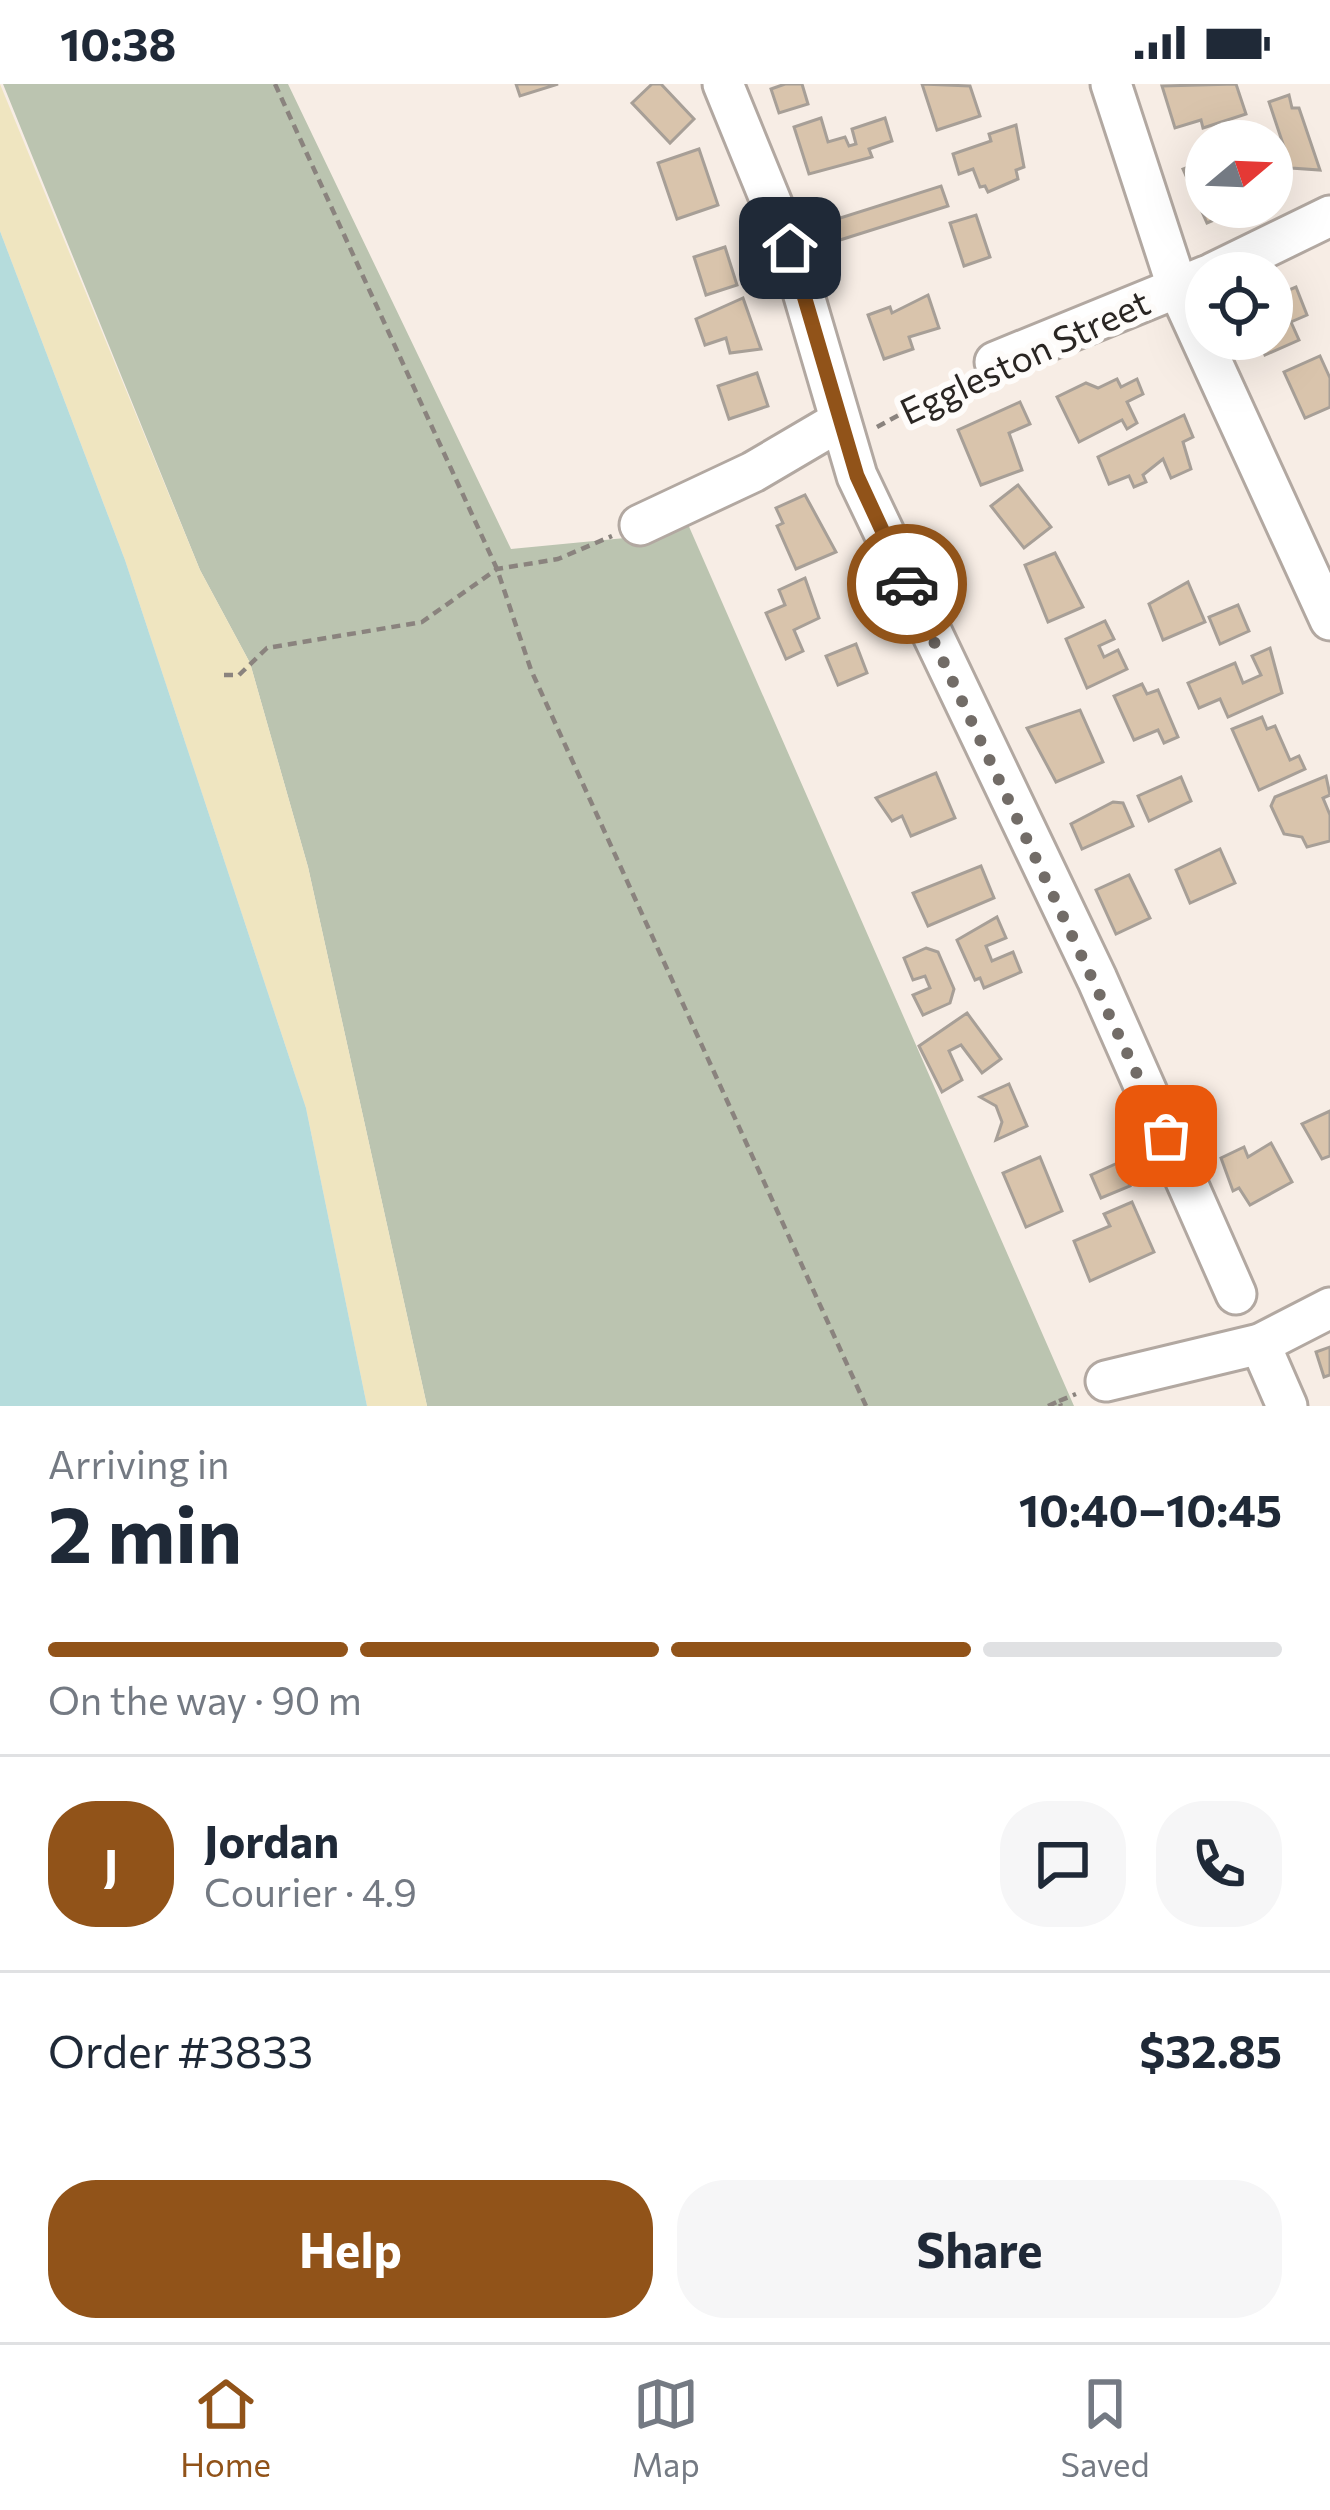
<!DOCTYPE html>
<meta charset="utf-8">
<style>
:root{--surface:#fff;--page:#f6f6f7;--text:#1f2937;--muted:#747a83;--line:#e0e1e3;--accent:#915319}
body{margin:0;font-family:Commissioner,sans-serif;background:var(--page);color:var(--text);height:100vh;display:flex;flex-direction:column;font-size:45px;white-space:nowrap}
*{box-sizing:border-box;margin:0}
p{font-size:39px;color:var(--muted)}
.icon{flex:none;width:66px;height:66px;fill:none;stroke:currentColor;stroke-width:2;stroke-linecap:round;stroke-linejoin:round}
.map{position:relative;height:1322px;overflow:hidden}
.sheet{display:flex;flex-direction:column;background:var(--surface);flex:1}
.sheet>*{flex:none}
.needle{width:78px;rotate:71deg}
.controls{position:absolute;left:1185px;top:36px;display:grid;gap:24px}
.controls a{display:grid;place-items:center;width:108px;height:108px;border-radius:50%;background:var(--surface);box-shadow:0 12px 48px #0002;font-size:60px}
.pin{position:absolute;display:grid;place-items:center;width:102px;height:102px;color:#fff;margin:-51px;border-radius:24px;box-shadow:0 6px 18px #0006}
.courier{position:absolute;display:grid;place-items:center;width:120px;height:120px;margin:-60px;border:9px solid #915319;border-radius:50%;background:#fff;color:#222;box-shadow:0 3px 15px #0007}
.summary em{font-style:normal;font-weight:700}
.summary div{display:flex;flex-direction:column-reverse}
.summary{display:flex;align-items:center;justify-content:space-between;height:204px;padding:0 48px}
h1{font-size:78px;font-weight:700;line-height:90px}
.bar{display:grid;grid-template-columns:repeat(4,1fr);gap:18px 12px;align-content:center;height:144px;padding:0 48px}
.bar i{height:15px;border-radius:9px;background:var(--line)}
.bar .selected{background:var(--accent)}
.bar p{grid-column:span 4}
.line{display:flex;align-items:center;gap:30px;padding:0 48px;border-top:3px solid var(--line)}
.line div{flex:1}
.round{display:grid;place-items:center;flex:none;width:126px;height:126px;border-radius:48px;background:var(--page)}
.cta{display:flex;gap:24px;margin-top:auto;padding:24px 48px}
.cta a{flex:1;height:138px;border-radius:48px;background:var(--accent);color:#fff;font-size:48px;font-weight:700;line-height:138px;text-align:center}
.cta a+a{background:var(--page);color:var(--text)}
.status{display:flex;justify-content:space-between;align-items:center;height:84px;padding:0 60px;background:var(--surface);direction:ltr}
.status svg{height:33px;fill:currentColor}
.menu{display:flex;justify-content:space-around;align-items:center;height:168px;border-top:3px solid var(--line);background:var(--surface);font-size:33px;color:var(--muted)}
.menu a{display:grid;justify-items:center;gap:6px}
.menu .selected{color:var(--accent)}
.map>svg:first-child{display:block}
.green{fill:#bbc4b0}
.sand{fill:#efe5c0}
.water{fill:#b5dcdc}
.building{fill:#d9c4ac;stroke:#a79f97;stroke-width:3}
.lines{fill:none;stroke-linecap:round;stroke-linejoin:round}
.minor-casing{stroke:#b2a8a1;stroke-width:45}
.path{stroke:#8a837e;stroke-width:4.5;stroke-dasharray:9 6;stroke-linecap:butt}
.minor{stroke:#fff;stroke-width:39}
.done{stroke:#726c67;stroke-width:12;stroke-dasharray:0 21.6}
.route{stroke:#915319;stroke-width:15}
.labels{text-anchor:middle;stroke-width:12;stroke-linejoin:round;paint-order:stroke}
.street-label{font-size:36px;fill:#2a2623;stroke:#fefcfa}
</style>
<div class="status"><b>10:38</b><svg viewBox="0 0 49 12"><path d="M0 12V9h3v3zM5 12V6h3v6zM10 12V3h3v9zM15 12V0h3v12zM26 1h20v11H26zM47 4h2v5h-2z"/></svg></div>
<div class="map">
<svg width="1330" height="1322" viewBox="0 0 1330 1322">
<rect width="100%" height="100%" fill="#f7ede5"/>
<!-- green -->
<path class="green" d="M3,0H288L511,465L625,454L687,438L1074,1322H427L308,783L250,579L200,486Z"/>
<!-- sand -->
<path class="sand" d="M0,0L200,486L250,579L308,783L427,1322H367L306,1024L125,476L0,147Z"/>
<!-- water -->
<path class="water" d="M0,147L125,476L306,1024L367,1322H0Z"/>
<!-- building -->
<g class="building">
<path d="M516,0H558L520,12Z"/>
<path d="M652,0H661L694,35L670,59L632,19Z"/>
<path d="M785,0H802L808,20L779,29L771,5Z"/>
<path d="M922,0L970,2L980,32L937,46Z"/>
<path d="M1236,0L1246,30L1203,44L1201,36L1175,44L1162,2Z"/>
<path d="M1289,11L1292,24H1299L1320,86L1291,84L1269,18Z"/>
<path d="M821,34L828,58L845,53L849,62L856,60L852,45L885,34L892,57L869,65L872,73L809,90L794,43Z"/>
<path d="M1016,41L1024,83L1016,86L1018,95L988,108L985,102L980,103L973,85L959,90L953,70L991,57L989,50Z"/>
<path d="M699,65L718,121L677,135L658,79Z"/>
<path d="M1206,76V123H1244L1207,139L1183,85Z"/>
<path d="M941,102L948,122L824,161L818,141Z"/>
<path d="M976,131L990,173L964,182L950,139Z"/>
<path d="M725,163L737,201L706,211L694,173Z"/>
<path d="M1296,203L1307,231L1291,238L1299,256L1265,271L1259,255H1272V213Z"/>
<path d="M928,211L939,244L909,253L913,265L884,275L868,231L890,223L892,229Z"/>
<path d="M743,214L761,265L730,269L726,254L705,261L696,235Z"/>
<path d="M1320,272L1330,294V323L1305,334L1284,288Z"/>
<path d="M757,289L768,322L729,335L718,302Z"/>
<path d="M1117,295L1121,303L1137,295L1143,310L1127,318L1137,339L1127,345L1122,336L1079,358L1057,313L1086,299L1098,304Z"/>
<path d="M1020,318L1030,340L1009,349L1022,386L981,401L958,346Z"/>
<path d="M1184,331L1193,353L1183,358L1191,385L1171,394L1163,375L1143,391L1146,398L1134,403L1129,392L1109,400L1098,373Z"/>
<path d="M1018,401L1051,443L1024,464L991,422Z"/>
<path d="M805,411L836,468L796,485L777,442L783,439L776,424Z"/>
<path d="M1055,469L1083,523L1048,538L1025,481Z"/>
<path d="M805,494L819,534L794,546L803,567L786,575L766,529L785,521L779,506Z"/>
<path d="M1188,498L1205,538L1163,556L1149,520Z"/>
<path d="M1238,521L1249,547L1220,560L1209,533Z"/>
<path d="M1105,537L1114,555L1099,562L1104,573L1118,566L1127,585L1087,604L1066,555Z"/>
<path d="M856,560L867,589L838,601L826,572Z"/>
<path d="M1270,564L1282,609L1228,633L1220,615L1199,624L1188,599L1235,579L1243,599L1261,591L1252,572Z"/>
<path d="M1142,600L1147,610L1158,606L1178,653L1164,659L1158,646L1134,656L1114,612Z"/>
<path d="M1080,626L1103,678L1056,698L1027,644Z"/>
<path d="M1262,633L1267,645L1275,642L1290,676L1299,672L1305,685L1259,706L1232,645Z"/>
<path d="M936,689L955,734L911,752L902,732L892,737L876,714Z"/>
<path d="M1326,692L1330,711L1323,714L1330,731V757L1307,763L1302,753L1284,750L1271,722L1275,713Z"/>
<path d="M1181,693L1191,717L1149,737L1138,712Z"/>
<path d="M1113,718L1123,719L1133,742L1082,765L1071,740Z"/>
<path d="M1220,765L1235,799L1190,819L1176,786Z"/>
<path d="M981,782L994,814L928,842L913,809Z"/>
<path d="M1129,791L1150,834L1116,850L1096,806Z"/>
<path d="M997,833L1006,854L986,862L992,877L1013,868L1021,888L984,904L980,894L975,896L957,856Z"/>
<path d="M926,864L938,868L954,905L950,919L923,931L913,911L930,904L925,892L913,896L904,874Z"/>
<path d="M967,929L1001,975L982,989L961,961L949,967L962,996L942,1008L919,962Z"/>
<path d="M1009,1000L1027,1042L996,1056L1002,1038L996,1022L980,1013Z"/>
<path d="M1330,1027V1072L1322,1075L1302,1040Z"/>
<path d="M1271,1059L1292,1098L1250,1121L1239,1104L1233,1107L1221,1074L1244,1063L1248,1073Z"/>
<path d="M1040,1073L1062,1127L1026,1143L1003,1089Z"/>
<path d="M1120,1078L1130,1102L1101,1114L1091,1091Z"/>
<path d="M1132,1118L1154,1168L1090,1197L1074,1157L1110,1142L1104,1130Z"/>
<path d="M1330,1263V1291L1324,1293L1316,1268Z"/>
</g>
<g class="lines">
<defs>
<g id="minor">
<path d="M723,0L790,164L857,392L1097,895L1236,1210"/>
<path d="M1111,0L1177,202L1330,536"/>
<path d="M1213,189L1330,132"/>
<path d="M995,278L1206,192"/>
<path d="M640,441L753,388L838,338"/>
<path d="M1260,1260L1287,1322"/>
<path d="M1106,1297L1260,1260L1330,1224"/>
</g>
</defs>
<!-- minor casing -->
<use href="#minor" class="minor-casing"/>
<!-- path -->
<g class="path">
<path d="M275,0L497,485L531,586L866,1322"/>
<path d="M877,343L967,294"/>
<path d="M224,591H239L267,564L422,538L497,485L558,475L612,452"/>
<path d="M1059,1317L1076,1310"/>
<path d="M1048,1322L1059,1317L1061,1322"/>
</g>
<!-- minor -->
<use href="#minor" class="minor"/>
</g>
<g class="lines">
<!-- done -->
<path class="done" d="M907,500L1166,1052"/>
<!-- route -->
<path class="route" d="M790,164L857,392L907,500"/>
</g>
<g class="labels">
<!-- street labels -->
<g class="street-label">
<text transform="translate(1025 273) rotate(-25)" y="13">Eggleston Street</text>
</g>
</g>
</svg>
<div class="controls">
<a><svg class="needle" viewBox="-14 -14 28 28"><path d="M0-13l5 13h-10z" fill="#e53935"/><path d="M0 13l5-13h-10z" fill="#747a83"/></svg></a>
<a><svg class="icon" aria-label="locate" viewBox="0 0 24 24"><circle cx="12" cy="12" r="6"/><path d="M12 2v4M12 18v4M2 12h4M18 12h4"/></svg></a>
</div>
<div class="pin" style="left:1166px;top:1052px;background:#ea580c"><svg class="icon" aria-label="bag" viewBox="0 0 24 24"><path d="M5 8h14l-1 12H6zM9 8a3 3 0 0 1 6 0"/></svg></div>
<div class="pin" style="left:790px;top:164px;background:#1f2937"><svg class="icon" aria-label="home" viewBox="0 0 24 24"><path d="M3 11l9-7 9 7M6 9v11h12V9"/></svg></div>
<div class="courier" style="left:907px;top:500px"><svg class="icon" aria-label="car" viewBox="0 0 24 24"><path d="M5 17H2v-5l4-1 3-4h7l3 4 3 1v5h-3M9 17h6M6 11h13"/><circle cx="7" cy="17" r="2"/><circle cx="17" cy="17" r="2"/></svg></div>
</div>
<section class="sheet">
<div class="summary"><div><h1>2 min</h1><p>Arriving in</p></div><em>10:40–10:45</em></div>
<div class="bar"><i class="selected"></i><i class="selected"></i><i class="selected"></i><i></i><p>On the way · 90 m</p></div>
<div class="line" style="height:216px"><b class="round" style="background:var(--accent);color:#fff">J</b><div><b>Jordan</b><p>Courier · 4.9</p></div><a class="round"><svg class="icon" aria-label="chat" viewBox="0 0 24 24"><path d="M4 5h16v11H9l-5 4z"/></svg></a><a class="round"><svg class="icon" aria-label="phone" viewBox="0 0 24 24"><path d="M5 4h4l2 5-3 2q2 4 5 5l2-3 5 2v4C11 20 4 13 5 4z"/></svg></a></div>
<div class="line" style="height:156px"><div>Order #3833</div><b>$32.85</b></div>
<div class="cta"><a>Help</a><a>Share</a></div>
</section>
<nav class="menu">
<a class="selected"><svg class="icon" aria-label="home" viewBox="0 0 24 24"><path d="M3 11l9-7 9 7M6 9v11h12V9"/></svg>Home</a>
<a><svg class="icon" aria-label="map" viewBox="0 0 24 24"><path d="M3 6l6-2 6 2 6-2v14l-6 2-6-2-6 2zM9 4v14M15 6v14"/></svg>Map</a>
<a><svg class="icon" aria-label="saved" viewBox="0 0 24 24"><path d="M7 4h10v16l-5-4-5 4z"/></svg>Saved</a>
</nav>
